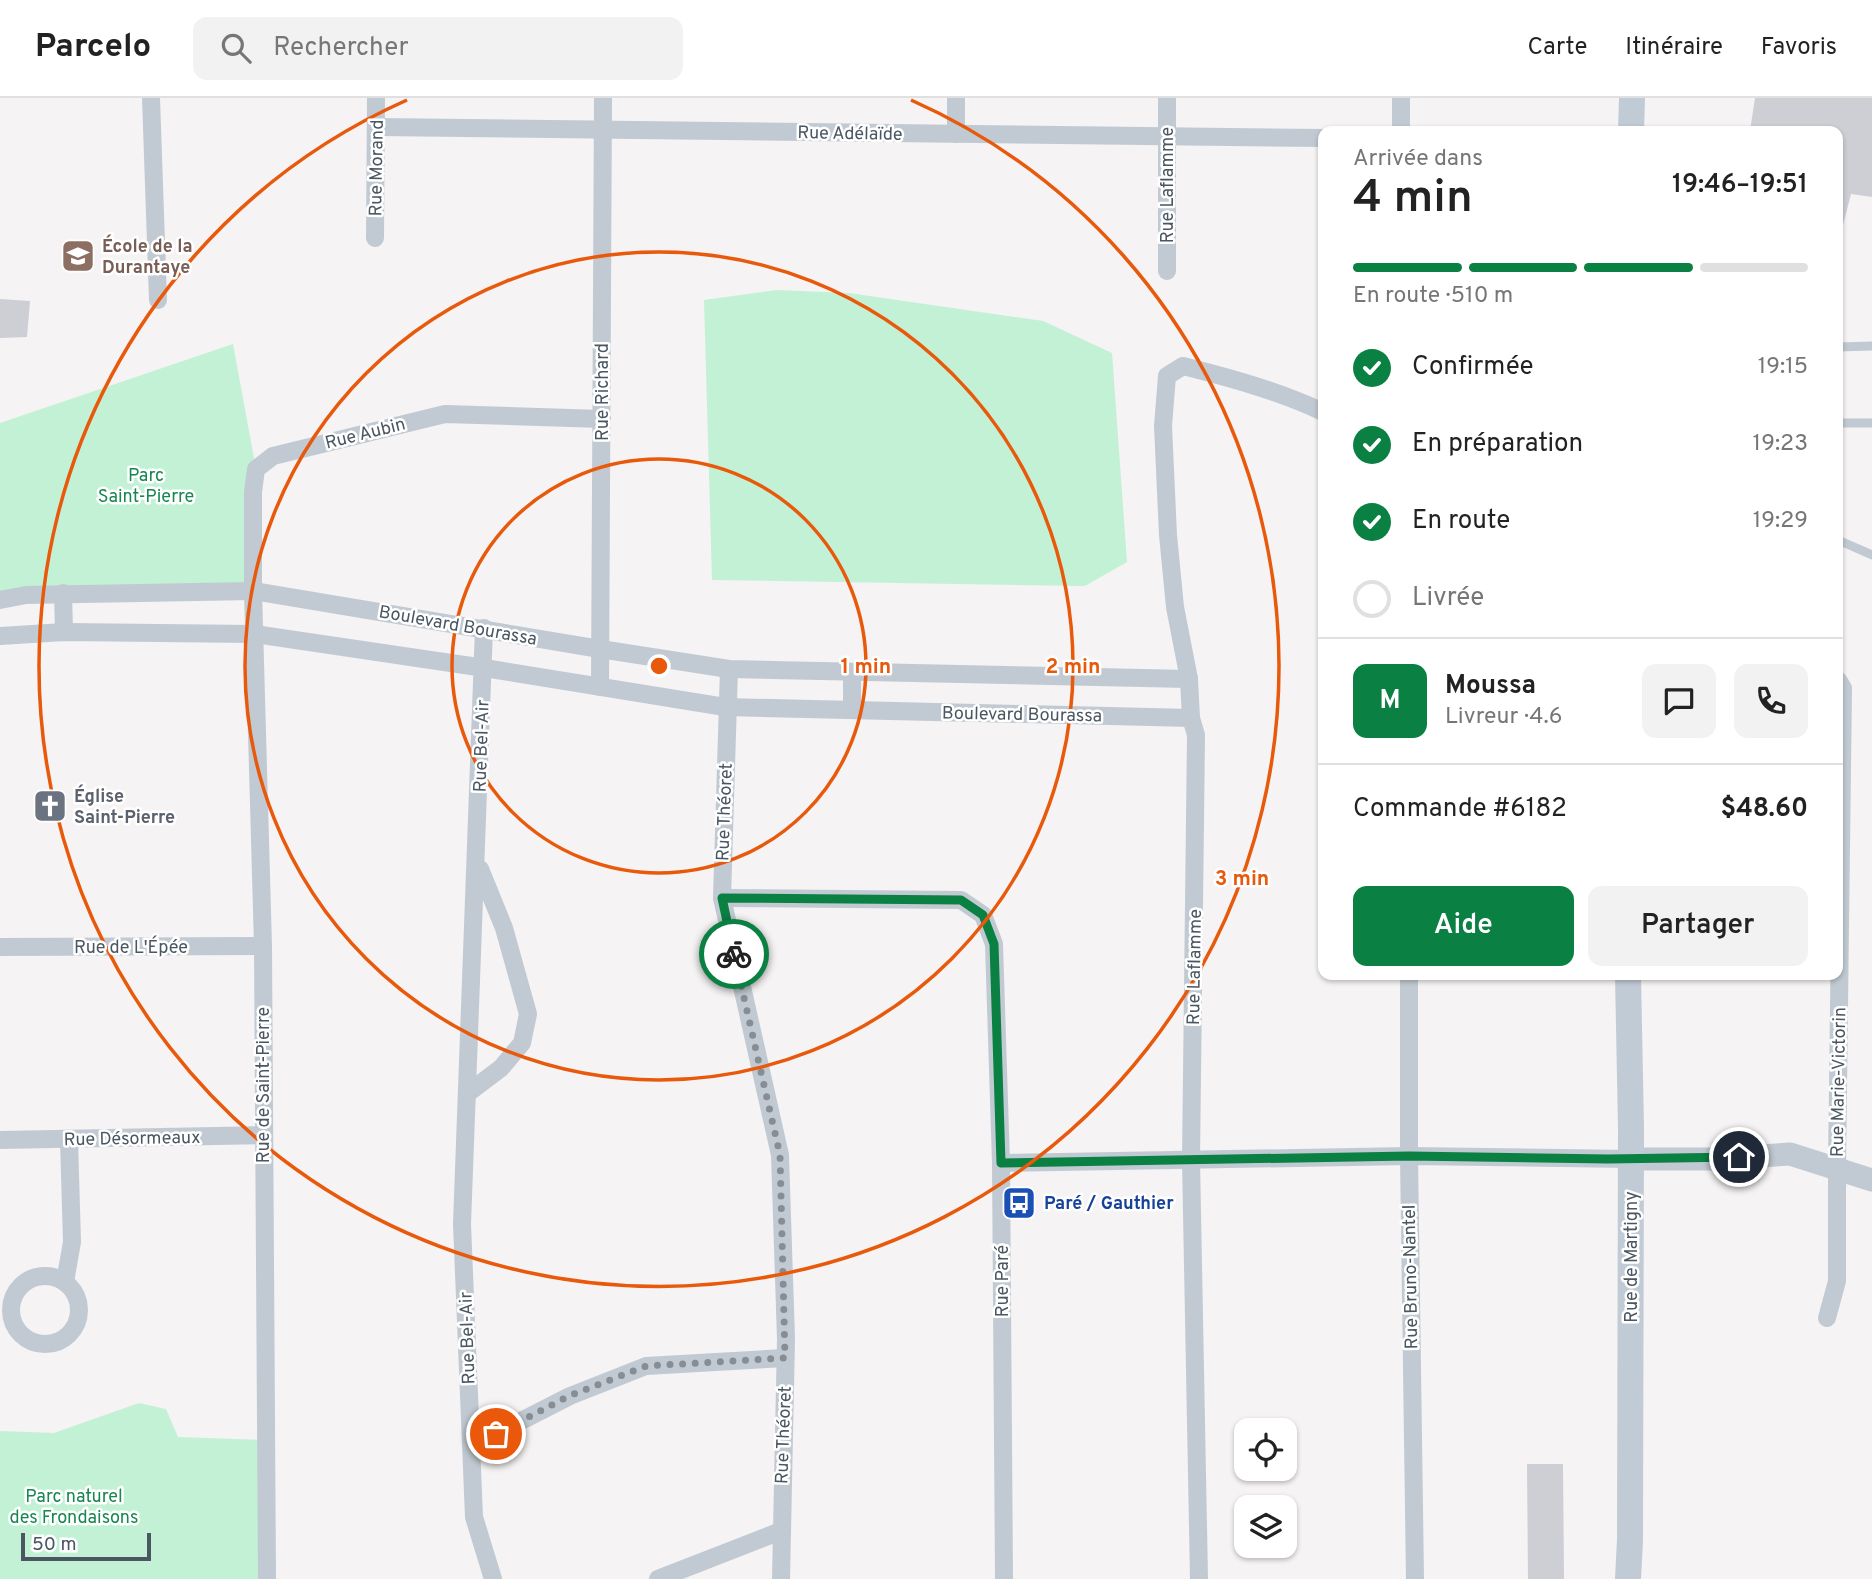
<!DOCTYPE html>
<html lang="fr">
<meta charset="utf-8">
<style>
:root{--surface:#fff;--page:#f2f2f2;--text:#222;--muted:#767676;--line:#e0e0e0;--accent:#0b8043}
body{margin:0;font-family:Overpass,sans-serif;background:var(--page);color:var(--text);height:100vh;display:flex;flex-direction:column;font-size:26px;white-space:nowrap}
*{box-sizing:border-box;margin:0}
p{font-size:23px;color:var(--muted)}
.icon{flex:none;width:38px;height:38px;fill:none;stroke:currentColor;stroke-width:2;stroke-linecap:round;stroke-linejoin:round}
.map{position:relative;flex:1;overflow:hidden}
.details{position:absolute;left:1318px;top:28px;width:525px;height:854px;display:flex;flex-direction:column;background:var(--surface);border-radius:14px;box-shadow:0 2px 5px #0004}
.details>*{flex:none}
.controls{position:absolute;left:1234px;top:1320px;display:grid;gap:14px}
.controls a{display:grid;place-items:center;width:63px;height:63px;border-radius:14px;background:var(--surface);box-shadow:0 2px 5px #0004;font-size:35px}
.scale{position:absolute;left:21px;bottom:18px;width:130px;box-sizing:border-box;padding-left:7px;border:4px solid #4a5661;border-top:0;font-size:19px;line-height:24px;white-space:nowrap;color:#4a5661;-webkit-text-stroke:5px #fff;paint-order:stroke}
.pin{position:absolute;display:grid;place-items:center;width:60px;height:60px;color:#fff;margin:-30px;border:4px solid #fff;border-radius:50%;box-shadow:0 2px 7px #0007}
.courier{position:absolute;display:grid;place-items:center;width:70px;height:70px;margin:-35px;border:5px solid #0b8043;border-radius:50%;background:#fff;color:#222;box-shadow:0 2px 9px #0007}
.overview em{font-style:normal;font-weight:600}
.overview div{display:flex;flex-direction:column-reverse}
.overview{display:flex;align-items:center;justify-content:space-between;height:119px;padding:0 35px}
h1{font-size:46px;font-weight:600;line-height:52px}
.bar{display:grid;grid-template-columns:repeat(4,1fr);gap:10px 7px;align-content:center;height:84px;padding:0 35px}
.bar i{height:9px;border-radius:5px;background:var(--line)}
.bar .on{background:var(--accent)}
.bar p{grid-column:span 4}
.line{display:flex;align-items:center;gap:18px;padding:0 35px;border-top:2px solid var(--line)}
.line div{flex:1}
.round{display:grid;place-items:center;flex:none;width:74px;height:74px;border-radius:14px;background:var(--page)}
ol{padding:0 35px;list-style:none}
li{display:flex;align-items:center;gap:21px;height:77px}
li p{margin-inline-start:auto}
li .icon{padding:7px;border-radius:50%;background:var(--accent);color:#fff;stroke-width:4}
li:last-child{color:var(--muted)}
li i{width:38px;height:38px;border:4px solid var(--line);border-radius:50%}
.primary-button{display:flex;gap:14px;margin-top:auto;padding:14px 35px}
.primary-button a{flex:1;height:80px;border-radius:14px;background:var(--accent);color:#fff;font-size:28px;font-weight:600;line-height:80px;text-align:center}
.primary-button a+a{background:var(--page);color:var(--text)}
header{display:flex;align-items:center;gap:42px;box-sizing:border-box;height:98px;padding:0 35px;background:var(--surface);border-bottom:2px solid var(--line)}
header strong{font-size:33px}
nav{display:flex;gap:38px;margin-inline-start:auto;font-size:24px}
.search{width:490px;height:63px;background:var(--page);display:flex;align-items:center;gap:18px;box-sizing:border-box;padding:0 24px;border-radius:14px;color:var(--muted);font-size:26px}
.map>svg:first-child{display:block}
.green{fill:#c3f1d5}
.building{fill:#cdcfd5}
.lines{fill:none;stroke-linecap:round;stroke-linejoin:round}
.service{stroke:#c1cad2;stroke-width:9}
.minor{stroke:#c1cad2;stroke-width:18}
.tertiary{stroke:#c1cad2;stroke-width:23}
.secondary{stroke:#c1cbd6;stroke-width:26}
.done{stroke:#868d94;stroke-width:7;stroke-dasharray:0 12.6}
.route{stroke:#0b8043;stroke-width:9}
.ring{fill:none;stroke:#e8590c;stroke-width:3.5}
.labels{text-anchor:middle;stroke-width:5;stroke-linejoin:round;paint-order:stroke}
.street-label{font-size:18px;fill:#4a5661;stroke:#fff}
.education-label{font-size:18px;font-weight:bold;fill:#785e54;stroke:#fff;text-anchor:start}
.park-label{font-size:18px;fill:#17864f;stroke:#fff}
.worship-label{font-size:18px;font-weight:bold;fill:#5b616d;stroke:#fff;text-anchor:start}
.transit-label{font-size:18px;font-weight:bold;fill:#164399;stroke:#fff;text-anchor:start}
.centre{fill:#e8590c;stroke:#fff;stroke-width:3.5}
.ring-label{font-size:21px;text-anchor:middle;font-weight:bold;fill:#e8590c;stroke:#fff;stroke-width:5;stroke-linejoin:round;paint-order:stroke}
</style>
<header>
<strong>Parcelo</strong>
<div class="search"><svg class="icon" aria-label="search" viewBox="0 0 24 24"><circle cx="10" cy="10" r="6"/><path d="M15 15l6 6"/></svg>Rechercher</div>
<nav><a>Carte</a><a>Itinéraire</a><a>Favoris</a></nav>
</header>
<div class="map">
<svg width="1872" height="1481" viewBox="0 0 1872 1481">
<rect width="100%" height="100%" fill="#f5f3f3"/>
<!-- green -->
<g class="green">
<path d="M777,192L849,195L1043,223L1112,255L1127,464L1085,488L712,482L704,202Z"/>
<path d="M233,246L256,371L253,493L0,502V325Z"/>
<path d="M139,1305L166,1311L178,1339L266,1342L267,1481H0V1333L54,1335Z"/>
</g>
<!-- building -->
<g class="building">
<path d="M1755,0H1872V99L1851,96L1842,131L1838,130V33H1750Z"/>
<path d="M0,201L30,203L27,239L0,240Z"/>
<path d="M1527,1366H1563L1564,1481H1528Z"/>
</g>
<g class="lines">
<!-- service -->
<g class="service">
<path d="M1838,249L1872,248"/>
<path d="M1838,325H1872"/>
<path d="M1838,442L1872,457"/>
</g>
<!-- minor -->
<g class="minor">
<path d="M151,0L158,202"/>
<path d="M376,29L1323,40"/>
<path d="M1401,33V0"/>
<path d="M956,36V0"/>
<path d="M375,140L376,0"/>
<path d="M1167,173V0"/>
<path d="M63,495L64,534"/>
<path d="M0,502L26,497L253,493L600,551L729,571L1189,581"/>
<path d="M484,530L462,1126L474,1419L493,1481"/>
<path d="M0,538L64,534L254,536L478,569L725,609L1191,620"/>
<path d="M729,571L722,800L780,1057L786,1241L781,1481"/>
<path d="M600,589L603,0"/>
<path d="M852,612V574"/>
<path d="M722,800L961,802L983,817L994,846L1001,1065L1004,1481"/>
<path d="M0,849L263,848"/>
<path d="M1409,877V1058L1415,1481"/>
<path d="M468,995L501,970L522,945L528,916L504,830L480,771"/>
<path d="M0,1042L263,1037"/>
<path d="M1001,1065L1409,1058L1631,1061"/>
<circle cx="45" cy="1212" r="34"/>
<path d="M65,1184L72,1144L69,1042"/>
<path d="M1827,1220L1837,1183V1070L1843,590L1838,582"/>
<path d="M472,1348L570,1298L646,1268L785,1260"/>
<path d="M267,1481L263,848L253,493V394L256,371L273,358L445,316L602,321"/>
<path d="M658,1481L781,1433"/>
<path d="M1199,1481L1191,1062L1196,637L1191,620L1189,581L1175,509L1168,437L1163,328L1167,278L1183,268C1231,280 1278,293 1323,314"/>
</g>
<!-- tertiary -->
<path class="tertiary" d="M1631,1061H1713L1790,1056L1872,1082"/>
<!-- secondary -->
<g class="secondary">
<path d="M1631,33L1632,0"/>
<path d="M1628,1481L1630,1442L1631,1030L1628,877"/>
</g>
</g>
<g class="lines">
<!-- done -->
<path class="done" d="M496,1336L569,1298L646,1268L785,1260L780,1057L734,856"/>
<!-- route -->
<path class="route" d="M734,856L722,800L961,802L983,817L994,846L1001,1065L1409,1058L1608,1061L1739,1059"/>
</g>
<!-- distance rings -->
<g class="ring">
<circle cx="659" cy="568" r="207"/>
<circle cx="659" cy="568" r="414"/>
<path d="M911 2A620 620 0 1 1 407 2"/>
</g>
<!-- icons -->
<defs>
<symbol id="school-square" viewBox="-11 -11 22 22"><rect x="-9" y="-9" width="18" height="18" rx="4" fill="#8d6e63" stroke="#fff"/><path d="M0-5L7-2L0 1L-7-2ZM-4 1L0 2.5L4 1V4Q0 6-4 4Z" fill="#fff"/></symbol>
<symbol id="church-square" viewBox="-11 -11 22 22"><rect x="-9" y="-9" width="18" height="18" rx="4" fill="#6b7280" stroke="#fff"/><path d="M-1.2-6h2.4v3.5h3.3v2.4h-3.3V6h-2.4V-.1h-3.3v-2.4h3.3Z" fill="#fff"/></symbol>
<symbol id="bus-square" viewBox="-11 -11 22 22"><rect x="-9" y="-9" width="18" height="18" rx="4" fill="#1a4fb4" stroke="#fff"/><path d="M-5-6H5V4H4V6H2V4H-2V6H-4V4H-5ZM-3.5-4V0h7V-4ZM-3.5 1.2v1.5H-2V1.2ZM2 1.2v1.5H3.5V1.2Z" fill="#fff"/></symbol>
</defs>
<g fill-rule="evenodd">
<use href="#school-square" x="59" y="139" width="38" height="38"/>
<use href="#church-square" x="31" y="689" width="38" height="38"/>
<use href="#bus-square" x="1000" y="1086" width="38" height="38"/>
</g>
<g class="labels">
<!-- street labels -->
<g class="street-label">
<text transform="translate(850 35) rotate(1)" y="6">Rue Adélaïde</text>
<text transform="translate(376 70) rotate(-89)" y="6">Rue Morand</text>
<text transform="translate(1167 87) rotate(-90)" y="6">Rue Laflamme</text>
<text transform="translate(602 294) rotate(-90)" y="6">Rue Richard</text>
<text transform="translate(365 335) rotate(-14)" y="6">Rue Aubin</text>
<text transform="translate(458 527) rotate(10)" y="6">Boulevard Bourassa</text>
<text transform="translate(1022 616) rotate(1)" y="6">Boulevard Bourassa</text>
<text transform="translate(481 648) rotate(-88)" y="6">Rue Bel-Air</text>
<text transform="translate(724 714) rotate(-88)" y="6">Rue Théoret</text>
<text x="131" y="855">Rue de L'Épée</text>
<text transform="translate(1194 869) rotate(-89)" y="6">Rue Laflamme</text>
<text transform="translate(1838 984) rotate(-89)" y="6">Rue Marie-Victorin</text>
<text transform="translate(263 987) rotate(-90)" y="6">Rue de Saint-Pierre</text>
<text transform="translate(132 1040) rotate(-1)" y="6">Rue Désormeaux</text>
<text transform="translate(1631 1159) rotate(-90)" y="6">Rue de Martigny</text>
<text transform="translate(1410 1179) rotate(-91)" y="6">Rue Bruno-Nantel</text>
<text transform="translate(1002 1183) rotate(-90)" y="6">Rue Paré</text>
<text transform="translate(467 1240) rotate(-92)" y="6">Rue Bel-Air</text>
<text transform="translate(783 1337) rotate(-88)" y="6">Rue Théoret</text>
</g>
<!-- education labels -->
<g class="education-label">
<text x="102" y="154">École de la<tspan x="102" dy="21">Durantaye</tspan></text>
</g>
<!-- park labels -->
<g class="park-label">
<text x="146" y="383">Parc<tspan x="146" dy="21">Saint-Pierre</tspan></text>
<text x="74" y="1404">Parc naturel<tspan x="74" dy="21">des Frondaisons</tspan></text>
</g>
<!-- worship labels -->
<g class="worship-label">
<text x="74" y="704">Église<tspan x="74" dy="21">Saint-Pierre</tspan></text>
</g>
<!-- transit labels -->
<g class="transit-label">
<text x="1044" y="1111">Paré / Gauthier</text>
</g>
</g>
<circle cx="659" cy="568" r="10" class="centre"/>
<g class="ring-label">
<text x="866" y="575">1 min</text>
<text x="1073" y="575">2 min</text>
<text x="1242" y="787">3 min</text>
</g>
</svg>
<div class="controls">
<a><svg class="icon" aria-label="locate" viewBox="0 0 24 24"><circle cx="12" cy="12" r="6"/><path d="M12 2v4M12 18v4M2 12h4M18 12h4"/></svg></a>
<a><svg class="icon" aria-label="layers" viewBox="0 0 24 24"><path d="M12 4l9 5-9 5-9-5zM3 14l9 5 9-5"/></svg></a>
</div>
<div class="scale">50 m</div>
<div class="pin" style="left:496px;top:1336px;background:#ea580c"><svg class="icon" aria-label="bag" viewBox="0 0 24 24"><path d="M5 8h14l-1 12H6zM9 8a3 3 0 0 1 6 0"/></svg></div>
<div class="pin" style="left:1739px;top:1059px;background:#1f2937"><svg class="icon" aria-label="home" viewBox="0 0 24 24"><path d="M3 11l9-7 9 7M6 9v11h12V9"/></svg></div>
<div class="courier" style="left:734px;top:856px"><svg class="icon" aria-label="bike" viewBox="0 0 24 24"><circle cx="6" cy="16" r="4"/><circle cx="18" cy="16" r="4"/><path d="M6 16l4-8h5l3 8M10 8l3 8H6M13 5h3"/></svg></div>
<section class="details">
<div class="overview"><div><h1>4 min</h1><p>Arrivée dans</p></div><em>19:46–19:51</em></div>
<div class="bar"><i class="on"></i><i class="on"></i><i class="on"></i><i></i><p>En route · 510 m</p></div>
<ol>
<li><svg class="icon" aria-label="check" viewBox="0 0 24 24"><path d="M5 12l5 5 9-10"/></svg>Confirmée<p>19:15</p></li>
<li><svg class="icon" aria-label="check" viewBox="0 0 24 24"><path d="M5 12l5 5 9-10"/></svg>En préparation<p>19:23</p></li>
<li><svg class="icon" aria-label="check" viewBox="0 0 24 24"><path d="M5 12l5 5 9-10"/></svg>En route<p>19:29</p></li>
<li><i></i>Livrée</li>
</ol>
<div class="line" style="height:126px"><b class="round" style="background:var(--accent);color:#fff">M</b><div><b>Moussa</b><p>Livreur · 4.6</p></div><a class="round"><svg class="icon" aria-label="chat" viewBox="0 0 24 24"><path d="M4 5h16v11H9l-5 4z"/></svg></a><a class="round"><svg class="icon" aria-label="phone" viewBox="0 0 24 24"><path d="M5 4h4l2 5-3 2q2 4 5 5l2-3 5 2v4C11 20 4 13 5 4z"/></svg></a></div>
<div class="line" style="height:91px"><div>Commande #6182</div><b>$48.60</b></div>
<div class="primary-button"><a>Aide</a><a>Partager</a></div>
</section>
</div>
